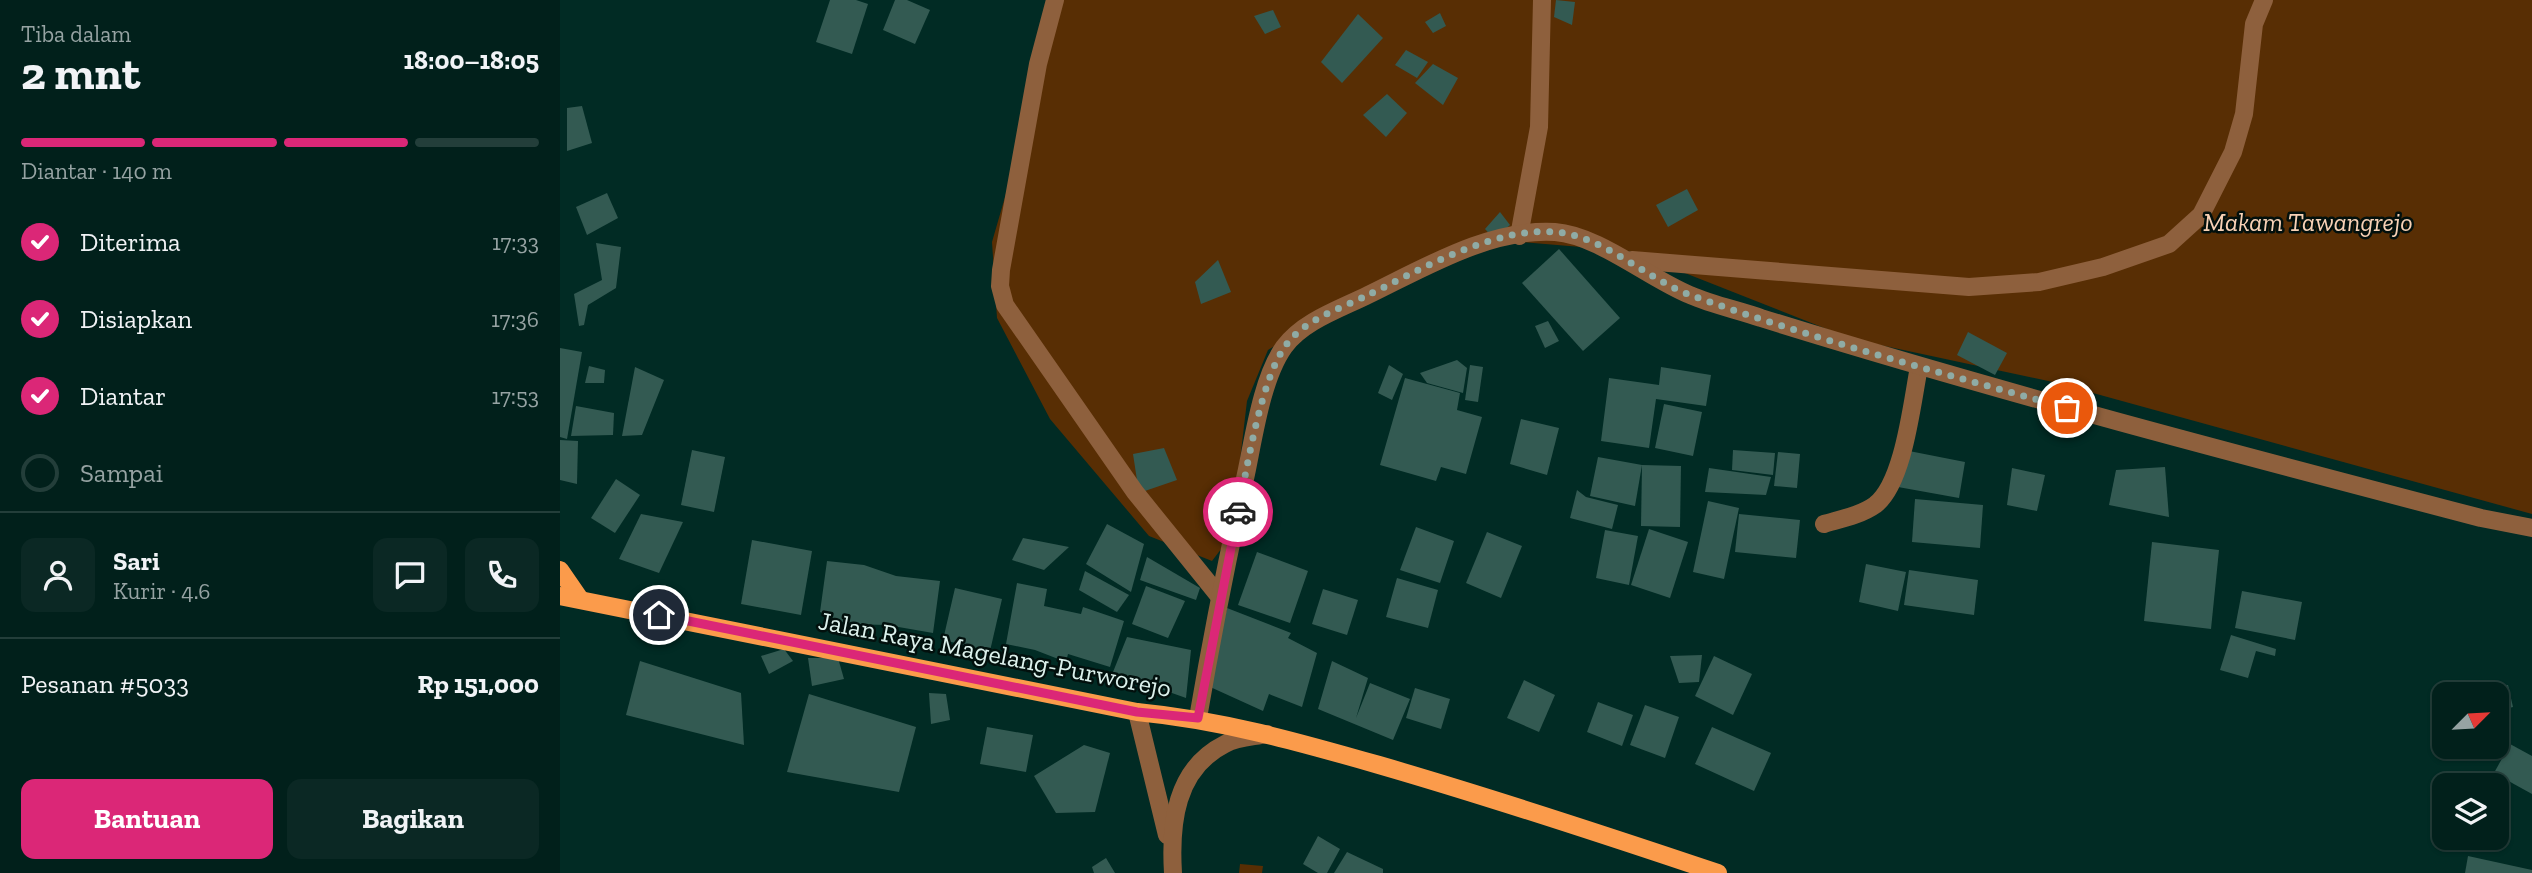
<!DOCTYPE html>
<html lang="id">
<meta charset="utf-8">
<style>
:root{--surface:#01201b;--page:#0b2824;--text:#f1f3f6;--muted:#96a3a3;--line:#233e3a;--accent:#db2777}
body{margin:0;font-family:"Zilla Slab",serif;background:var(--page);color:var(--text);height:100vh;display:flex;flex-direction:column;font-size:26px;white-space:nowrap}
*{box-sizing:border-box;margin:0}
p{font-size:23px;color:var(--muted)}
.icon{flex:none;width:38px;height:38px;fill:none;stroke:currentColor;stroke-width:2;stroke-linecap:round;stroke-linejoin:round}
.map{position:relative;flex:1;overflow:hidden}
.panel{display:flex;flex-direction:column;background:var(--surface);width:560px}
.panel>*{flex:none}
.needle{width:46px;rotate:66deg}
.buttons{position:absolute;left:1872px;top:682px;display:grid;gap:14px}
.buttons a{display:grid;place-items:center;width:77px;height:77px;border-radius:14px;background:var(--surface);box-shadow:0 2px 5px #0004,0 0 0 2px var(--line);font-size:35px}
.pin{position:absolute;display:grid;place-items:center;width:60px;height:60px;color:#fff;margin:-30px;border:4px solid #fff;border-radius:50%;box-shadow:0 2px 7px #0007}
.courier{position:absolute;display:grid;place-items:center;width:70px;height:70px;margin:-35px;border:5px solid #db2777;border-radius:50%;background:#fff;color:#222;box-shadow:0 2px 9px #0007}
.headline em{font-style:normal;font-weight:800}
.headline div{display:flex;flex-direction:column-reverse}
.headline{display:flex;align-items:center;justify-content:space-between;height:119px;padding:0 21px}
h1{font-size:46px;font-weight:800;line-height:52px}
.bar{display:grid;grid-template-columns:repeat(4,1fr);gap:10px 7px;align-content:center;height:84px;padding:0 21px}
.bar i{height:9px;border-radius:5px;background:var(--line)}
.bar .on{background:var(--accent)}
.bar p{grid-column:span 4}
.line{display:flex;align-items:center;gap:18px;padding:0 21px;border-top:2px solid var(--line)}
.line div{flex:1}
.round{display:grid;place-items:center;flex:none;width:74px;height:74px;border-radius:14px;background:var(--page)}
ol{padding:0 21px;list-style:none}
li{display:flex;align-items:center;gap:21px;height:77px}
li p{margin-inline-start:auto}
li .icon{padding:7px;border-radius:50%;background:var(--accent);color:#fff;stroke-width:4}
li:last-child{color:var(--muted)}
li i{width:38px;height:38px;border:4px solid var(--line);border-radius:50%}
.action{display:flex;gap:14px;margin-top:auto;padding:14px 21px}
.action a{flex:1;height:80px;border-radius:14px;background:var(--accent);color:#fff;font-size:28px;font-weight:800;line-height:80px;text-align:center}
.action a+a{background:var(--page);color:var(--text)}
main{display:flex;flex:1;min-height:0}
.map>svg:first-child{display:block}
.green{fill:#582e04}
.building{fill:#335a52}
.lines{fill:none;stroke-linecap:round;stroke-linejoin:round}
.service{stroke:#8e603d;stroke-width:18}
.minor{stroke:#8e603d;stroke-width:18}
.primary{stroke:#fb9b4b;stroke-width:18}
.done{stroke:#8faca6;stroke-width:7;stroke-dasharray:0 12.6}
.route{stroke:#db2777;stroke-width:9}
.labels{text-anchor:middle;stroke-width:5;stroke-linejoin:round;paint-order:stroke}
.park-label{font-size:26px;font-style:italic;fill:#f8d1b5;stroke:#02100d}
.street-label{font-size:26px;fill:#dcf1ec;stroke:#02100d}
</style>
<main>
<section class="panel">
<div class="headline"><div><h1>2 mnt</h1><p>Tiba dalam</p></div><em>18:00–18:05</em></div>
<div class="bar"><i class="on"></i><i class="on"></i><i class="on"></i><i></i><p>Diantar · 140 m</p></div>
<ol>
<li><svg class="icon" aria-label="check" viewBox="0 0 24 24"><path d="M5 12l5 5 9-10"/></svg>Diterima<p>17:33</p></li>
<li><svg class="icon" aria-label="check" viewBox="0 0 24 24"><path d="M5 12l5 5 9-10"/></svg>Disiapkan<p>17:36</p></li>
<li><svg class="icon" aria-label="check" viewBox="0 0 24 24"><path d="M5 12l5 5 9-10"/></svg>Diantar<p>17:53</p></li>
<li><i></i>Sampai</li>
</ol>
<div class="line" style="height:126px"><a class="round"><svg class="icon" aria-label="person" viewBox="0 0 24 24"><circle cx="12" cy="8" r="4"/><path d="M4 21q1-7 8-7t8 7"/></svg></a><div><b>Sari</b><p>Kurir · 4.6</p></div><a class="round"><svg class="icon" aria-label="chat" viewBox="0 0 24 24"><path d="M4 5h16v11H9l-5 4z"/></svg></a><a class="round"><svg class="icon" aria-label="phone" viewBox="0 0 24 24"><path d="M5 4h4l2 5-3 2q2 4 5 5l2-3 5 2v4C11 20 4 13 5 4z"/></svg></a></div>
<div class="line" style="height:91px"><div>Pesanan #5033</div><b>Rp 151,000</b></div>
<div class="action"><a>Bantuan</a><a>Bagikan</a></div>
</section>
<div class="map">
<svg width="1972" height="873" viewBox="0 0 1972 873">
<rect width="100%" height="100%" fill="#012b24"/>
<!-- green -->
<g class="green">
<path d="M502,0H1972V514L1493,382L1292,339L1069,251L948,241L766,314L708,350L687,401L671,536L652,561L589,536L490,419L437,318L432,242Z"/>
<path d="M680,864L703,866L702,873H679Z"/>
</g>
<!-- building -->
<g class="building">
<path d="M270,0H296L308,4L292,54L256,42Z"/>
<path d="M335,0H347L370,10L355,44L323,30Z"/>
<path d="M996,0L1015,2L1012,25L994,17Z"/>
<path d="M713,10L721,27L705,34L694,16Z"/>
<path d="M880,13L886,26L873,33L865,22Z"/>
<path d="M798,14L823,38L782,83L761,62Z"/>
<path d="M846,50L868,62L857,78L835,65Z"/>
<path d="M873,64L898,78L883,105L855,83Z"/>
<path d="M827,94L847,113L826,137L803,115Z"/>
<path d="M22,106L32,143L7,151V108Z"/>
<path d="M1127,189L1138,210L1108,227L1096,205Z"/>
<path d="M47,193L58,218L27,235L16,207Z"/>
<path d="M940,212L950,225L934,239L925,229Z"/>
<path d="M36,243L61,247L56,288L28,305L24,325L19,326L14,294L42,280Z"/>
<path d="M999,249L1060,318L1023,351L962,283Z"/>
<path d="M658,260L671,292L641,304L635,282Z"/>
<path d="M988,321L999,341L985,348L975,326Z"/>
<path d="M1408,332L1447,353L1435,375L1397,355Z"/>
<path d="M0,348L22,352L7,439L0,437Z"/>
<path d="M897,360L907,368L903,393L867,383L860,373Z"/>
<path d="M829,365L843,374L832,400L818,393Z"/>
<path d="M910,365L923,367L918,402L905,400Z"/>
<path d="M29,366L45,370L44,383H25Z"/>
<path d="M75,367L104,380L82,435L62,436Z"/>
<path d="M1101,367L1151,375L1146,406L1096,399L1089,448L1041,441L1049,378L1099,385Z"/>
<path d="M845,378L900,393L897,410L922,417L906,474L881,467L876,481L820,465Z"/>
<path d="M1104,404L1142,412L1133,456L1095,448Z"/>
<path d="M16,406L54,413L53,435L11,436Z"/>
<path d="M961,419L999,428L987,475L950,464Z"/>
<path d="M0,440L18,441L17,484L0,480Z"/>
<path d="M604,448L617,480L579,493L573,454Z"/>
<path d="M132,450L165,457L154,512L121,505Z"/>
<path d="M1173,450L1215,453L1213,475L1172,470Z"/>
<path d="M1344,450L1405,462L1399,498L1338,487Z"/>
<path d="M1218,452L1240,454L1237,488L1214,486Z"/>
<path d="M1038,457L1082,465L1075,506L1030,496Z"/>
<path d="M1082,465L1121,466L1120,527L1081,526Z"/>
<path d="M1605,467L1609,517L1549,505L1556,470Z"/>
<path d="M1149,468L1211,477L1206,495L1145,492Z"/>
<path d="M1452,468L1485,475L1477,511L1447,505Z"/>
<path d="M56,479L80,495L55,533L31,518Z"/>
<path d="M1017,490L1026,497L1058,505L1052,529L1010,518Z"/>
<path d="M1355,499L1423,505L1420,548L1352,542Z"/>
<path d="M1148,501L1179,508L1164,579L1133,572Z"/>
<path d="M81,514L123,522L99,573L59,559Z"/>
<path d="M1179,514L1240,520L1236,558L1175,552Z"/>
<path d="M547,524L584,544L571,592L526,564Z"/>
<path d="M856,527L894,541L880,583L840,570Z"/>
<path d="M1089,529L1128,542L1110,598L1071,585Z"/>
<path d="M1045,530L1078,536L1069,585L1036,578Z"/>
<path d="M927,532L962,546L941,598L906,583Z"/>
<path d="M463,538L509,547L484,570L452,560Z"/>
<path d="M192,540L252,551L241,615L181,604Z"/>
<path d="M1592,542L1659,550L1651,629L1584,621Z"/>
<path d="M697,552L748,571L730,623L678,605Z"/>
<path d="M587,557L640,588L636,600L580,580Z"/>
<path d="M267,561L304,565L336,576L380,581L373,633L327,625L287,624L260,612Z"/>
<path d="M1306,564L1346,572L1338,611L1299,602Z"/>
<path d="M1349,570L1418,580L1414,615L1344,605Z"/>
<path d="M525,571L569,595L557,612L519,590Z"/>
<path d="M837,578L878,590L868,628L826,617Z"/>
<path d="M457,583L487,589L484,606L521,614L523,607L564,621L550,667L508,654L506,662L475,650L446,644Z"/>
<path d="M586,586L625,601L608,638L572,624Z"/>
<path d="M395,588L442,599L430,651L383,640Z"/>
<path d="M763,589L798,600L787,635L752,624Z"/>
<path d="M1682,591L1742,602L1735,640L1675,628Z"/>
<path d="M667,608L731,633L728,638L757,653L742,707L709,694L703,711L648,686Z"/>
<path d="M1671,635L1716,649L1715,656L1696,651L1688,678L1660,670Z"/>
<path d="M567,637L631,650L626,698L553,672Z"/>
<path d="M224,649L233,661L209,674L201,656Z"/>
<path d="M1142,655L1139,682L1119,683L1110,656Z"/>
<path d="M1154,656L1192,674L1173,715L1135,696Z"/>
<path d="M248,658H278L284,679L252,686Z"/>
<path d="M80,661L181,693L184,745L66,715Z"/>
<path d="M772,661L808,678L796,718L810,683L850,699L833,740L758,709Z"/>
<path d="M964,680L995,695L979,732L947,718Z"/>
<path d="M1948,685L1953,707L1937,711V695H1924V691Z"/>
<path d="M855,688L890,699L881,729L846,718Z"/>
<path d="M369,693L386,694L390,720L371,724Z"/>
<path d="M249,694L356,727L339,792L227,772Z"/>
<path d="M1038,702L1073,715L1062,746L1027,732Z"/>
<path d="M1085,705L1119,717L1105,758L1070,745Z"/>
<path d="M427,727L473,735L466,772L420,764Z"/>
<path d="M1152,727L1211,753L1194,791L1135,764Z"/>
<path d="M1950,744L1972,756V794L1934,773Z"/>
<path d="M524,745L550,753L535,812L496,813L474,776Z"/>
<path d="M758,836L780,849L767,873H758L743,864Z"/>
<path d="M787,852L823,869V873H774Z"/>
<path d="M1908,856L1972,870V873H1905Z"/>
<path d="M546,858L555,873H534L532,867Z"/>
</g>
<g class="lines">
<!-- service -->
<path class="service" d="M495,0L478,64L441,270L440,286L445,305L575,492L659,596"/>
<!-- minor -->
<g class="minor">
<path d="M959,236L979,127L982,0"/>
<path d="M1072,260L1409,287L1479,282L1543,267L1609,244L1641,215L1673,152L1684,114L1694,24L1704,0"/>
<path d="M1264,524C1281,519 1301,515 1315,505C1344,483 1352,402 1359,367"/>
<path d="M577,712L607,835"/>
<path d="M638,718C652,636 668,555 686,474C694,436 702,378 724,347C743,321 780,309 808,295C864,268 930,228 995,232C1038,235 1090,279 1130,295C1153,305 1178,310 1201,318C1439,392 1680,455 1921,518L1972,528"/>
<path d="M613,873C610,824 615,769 665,744C677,737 693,737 707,734"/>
</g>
<!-- primary -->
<g class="primary">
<path d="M0,570L20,599"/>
<path d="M0,596L577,712C661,720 739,742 819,765C933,798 1045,835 1158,873"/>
</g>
</g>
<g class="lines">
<!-- done -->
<path class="done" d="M678,512C687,469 701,378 726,345C744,320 779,309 806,296C860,270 933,227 995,232C1045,236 1087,280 1133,296C1256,340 1382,373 1507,408"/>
<!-- route -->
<path class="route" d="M99,615L577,712L638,718L678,512"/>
</g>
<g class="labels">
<!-- park labels -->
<g class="park-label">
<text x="1748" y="231">Makam Tawangrejo</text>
</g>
<!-- street labels -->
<g class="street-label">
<text transform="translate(435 654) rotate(11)" y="9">Jalan Raya Magelang-Purworejo</text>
</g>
</g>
</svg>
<div class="buttons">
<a><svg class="needle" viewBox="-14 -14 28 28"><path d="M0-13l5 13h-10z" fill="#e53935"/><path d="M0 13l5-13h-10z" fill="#96a3a3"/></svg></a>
<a><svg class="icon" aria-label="layers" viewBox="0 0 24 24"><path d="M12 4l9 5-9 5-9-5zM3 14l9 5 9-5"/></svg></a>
</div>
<div class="pin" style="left:1507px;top:408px;background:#ea580c"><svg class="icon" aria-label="bag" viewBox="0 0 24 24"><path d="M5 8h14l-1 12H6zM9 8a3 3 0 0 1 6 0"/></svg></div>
<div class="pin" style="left:99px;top:615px;background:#1f2937"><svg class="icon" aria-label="home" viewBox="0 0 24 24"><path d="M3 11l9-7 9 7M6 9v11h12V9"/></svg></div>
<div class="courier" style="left:678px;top:512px"><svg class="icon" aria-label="car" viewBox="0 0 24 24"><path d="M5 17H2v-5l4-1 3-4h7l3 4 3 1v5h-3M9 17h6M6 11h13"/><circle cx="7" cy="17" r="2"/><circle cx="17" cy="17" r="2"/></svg></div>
</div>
</main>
